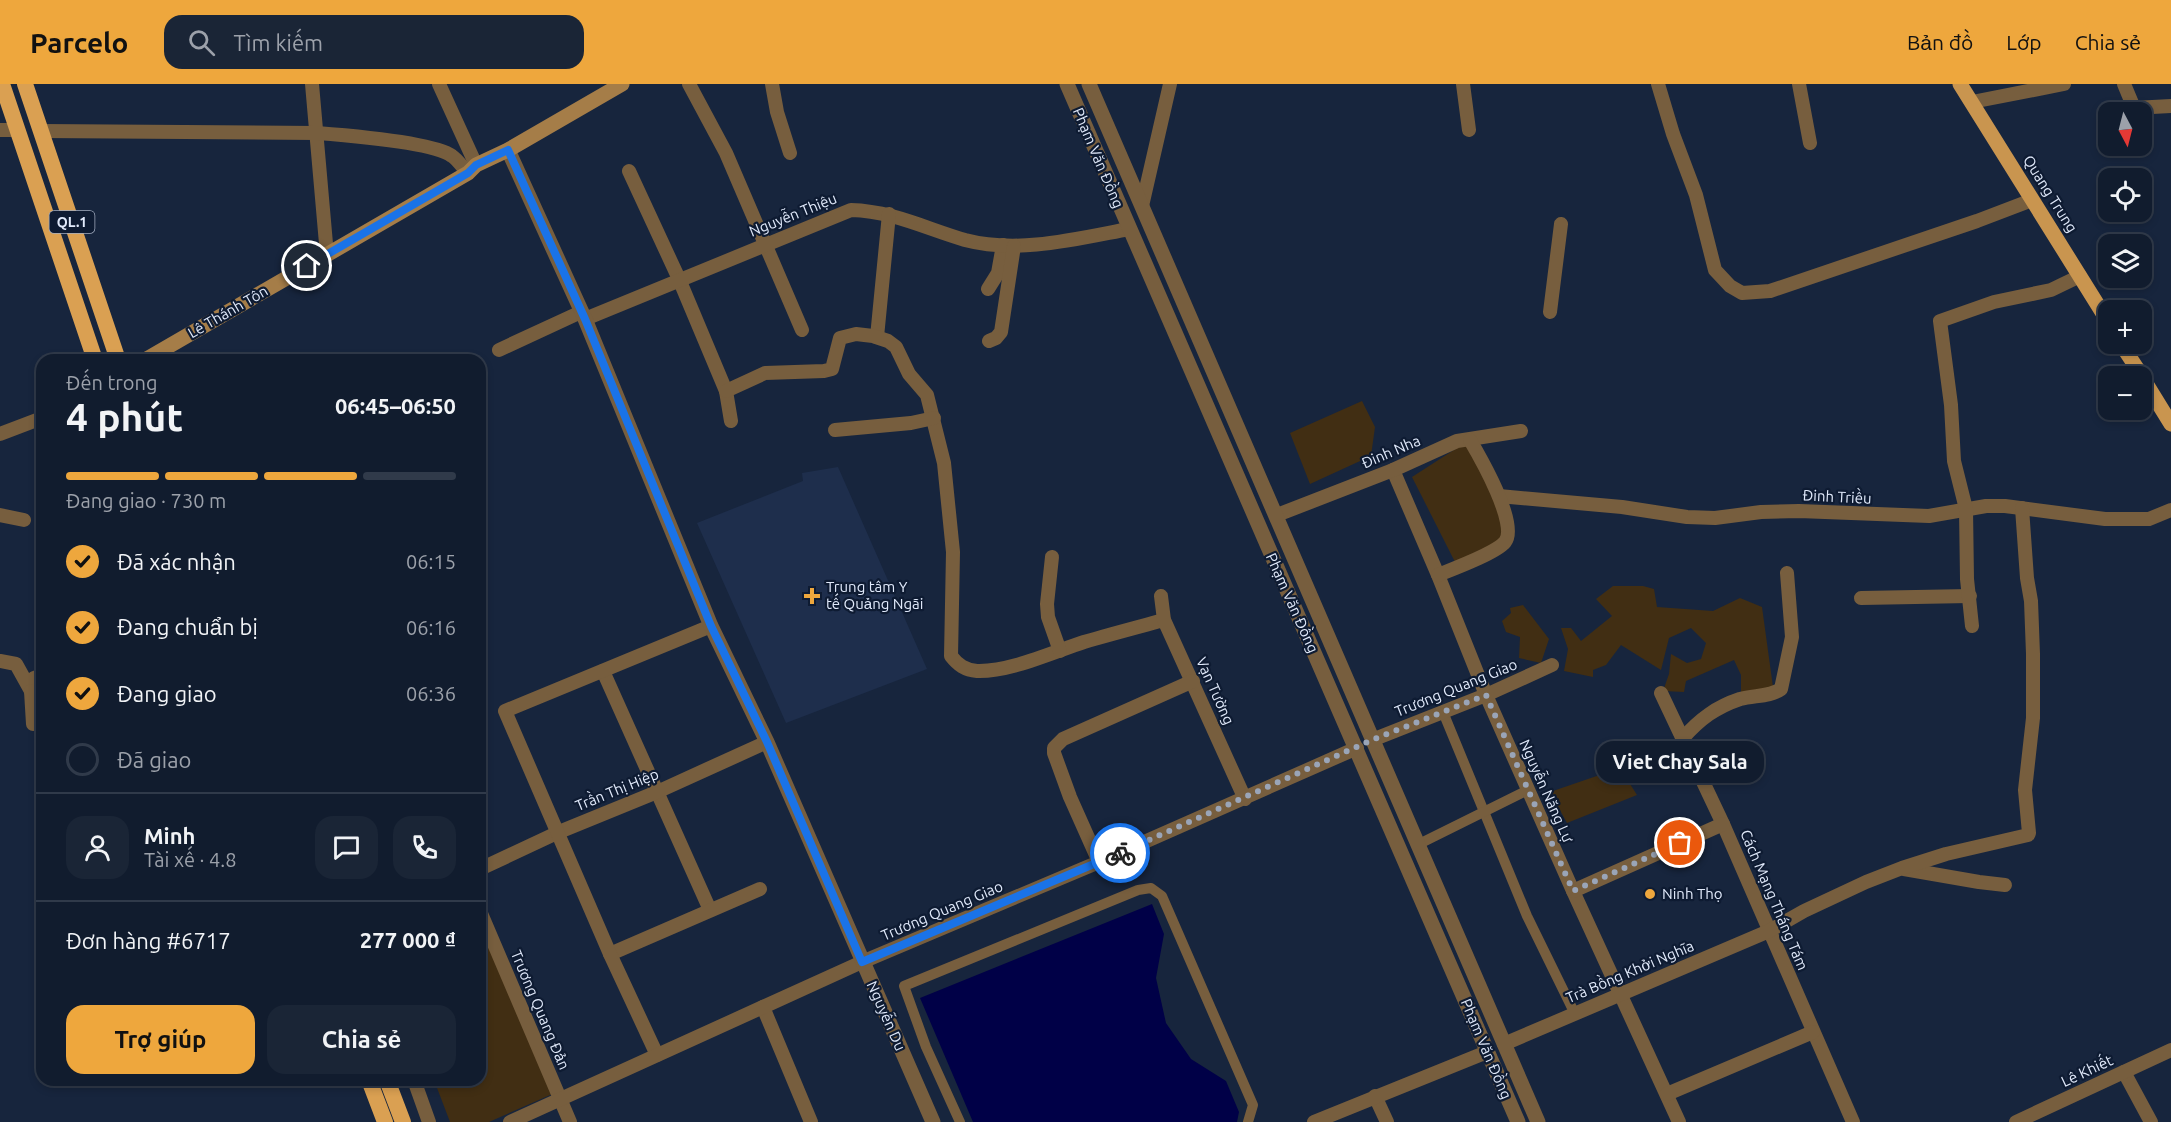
<!DOCTYPE html>
<html lang="vi">
<meta charset="utf-8">
<style>
:root{--surface:#111c2e;--page:#1a2536;--text:#f1f3f6;--muted:#9ca1aa;--line:#303a4a;--accent:#eea73d}
body{margin:0;font-family:Ubuntu,sans-serif;background:var(--page);color:var(--text);height:100vh;display:flex;flex-direction:column;font-size:22px;white-space:nowrap}
*{box-sizing:border-box;margin:0}
p{font-size:20px;color:var(--muted)}
.icon{flex:none;width:33px;height:33px;fill:none;stroke:currentColor;stroke-width:2;stroke-linecap:round;stroke-linejoin:round}
.map{position:relative;flex:1;overflow:hidden}
.drawer{position:absolute;left:36px;top:270px;width:450px;height:732px;display:flex;flex-direction:column;background:var(--surface);border-radius:18px;box-shadow:0 3px 9px #0003,0 0 0 2px var(--line)}
.drawer>*{flex:none}
.needle{width:39px;rotate:173deg}
.fabs{position:absolute;left:2098px;top:18px;display:grid;gap:12px}
.fabs a{display:grid;place-items:center;width:54px;height:54px;border-radius:12px;background:var(--surface);box-shadow:0 3px 9px #0003,0 0 0 2px var(--line);font-size:30px}
.pin{position:absolute;display:grid;place-items:center;width:51px;height:51px;color:#fff;margin:-26px;border:3px solid #fff;border-radius:50%;box-shadow:0 2px 6px #0007}
.courier{position:absolute;display:grid;place-items:center;width:60px;height:60px;margin:-30px;border:4px solid #1a73e8;border-radius:50%;background:#fff;color:#222;box-shadow:0 2px 8px #0007}
.bubble{position:absolute;height:42px;border-radius:18px;background:var(--surface);box-shadow:0 3px 9px #0003,0 0 0 2px var(--line);font-size:20px;font-weight:700;line-height:42px;text-align:center}
.summary em{font-style:normal;font-weight:700}
.summary div{display:flex;flex-direction:column-reverse}
.summary{display:flex;align-items:center;justify-content:space-between;height:102px;padding:0 30px}
h1{font-size:39px;font-weight:700;line-height:45px}
.bar{display:grid;grid-template-columns:repeat(4,1fr);gap:9px 6px;align-content:center;height:72px;padding:0 30px}
.bar i{height:8px;border-radius:4px;background:var(--line)}
.bar .current{background:var(--accent)}
.bar p{grid-column:span 4}
.line{display:flex;align-items:center;gap:15px;padding:0 30px;border-top:2px solid var(--line)}
.line div{flex:1}
.round{display:grid;place-items:center;flex:none;width:63px;height:63px;border-radius:18px;background:var(--page)}
ol{padding:0 30px;list-style:none}
li{display:flex;align-items:center;gap:18px;height:66px}
li p{margin-inline-start:auto}
li .icon{padding:6px;border-radius:50%;background:var(--accent);color:#111;stroke-width:4}
li:last-child{color:var(--muted)}
li i{width:33px;height:33px;border:3px solid var(--line);border-radius:50%}
.action{display:flex;gap:12px;margin-top:auto;padding:12px 30px}
.action a{flex:1;height:69px;border-radius:18px;background:var(--accent);color:#111;font-size:24px;font-weight:700;line-height:69px;text-align:center}
.action a+a{background:var(--page);color:var(--text)}
header{display:flex;align-items:center;gap:36px;box-sizing:border-box;height:84px;padding:0 30px;background:var(--accent);color:#111}
header strong{font-size:28px}
nav{display:flex;gap:33px;margin-inline-start:auto;font-size:21px}
.search{width:420px;height:54px;background:var(--page);display:flex;align-items:center;gap:15px;box-sizing:border-box;padding:0 21px;border-radius:18px;color:var(--muted);font-size:22px}
.map>svg:first-child{display:block}
.built{fill:#1e2e4c}
.green{fill:#412e13}
.water{fill:#000047}
.lines{fill:none;stroke-linecap:round;stroke-linejoin:round}
.pedestrian{stroke:#775e3e;stroke-width:10}
.minor{stroke:#775e3e;stroke-width:14}
.tertiary{stroke:#775e3e;stroke-width:15}
.secondary{stroke:#a57d48;stroke-width:15}
.primary{stroke:#c9954f;stroke-width:15}
.trunk{stroke:#daa052;stroke-width:16}
.done{stroke:#9aa5b8;stroke-width:6;stroke-dasharray:0 10.8}
.route{stroke:#1a73e8;stroke-width:8}
.poi-dot{fill:#eea73d;stroke:#0e1b32;stroke-width:2}
.labels{text-anchor:middle;stroke-width:4.5;stroke-linejoin:round;paint-order:stroke}
.shield{fill:#0e1b32;stroke:#a2acbf;stroke-width:1.5}
.shield-label{font-size:14px;font-weight:bold;fill:#e1eafb}
.street-label{font-size:15px;fill:#e1eafb;stroke:#0e1b32}
.poi-label{font-size:15px;fill:#e1eafb;stroke:#0e1b32;text-anchor:start}
</style>
<header>
<strong>Parcelo</strong>
<div class="search"><svg class="icon" aria-label="search" viewBox="0 0 24 24"><circle cx="10" cy="10" r="6"/><path d="M15 15l6 6"/></svg>Tìm kiếm</div>
<nav><a>Bản đồ</a><a>Lớp</a><a>Chia sẻ</a></nav>
</header>
<div class="map">
<svg width="2171" height="1038" viewBox="0 0 2171 1038">
<rect width="100%" height="100%" fill="#17253d"/>
<!-- built -->
<path class="built" d="M838,383L927,585L786,639L697,439L803,397L802,389Z"/>
<!-- green -->
<g class="green">
<path d="M1362,317L1375,343L1371,372L1310,400L1290,349Z"/>
<path d="M1471,355L1513,451L1455,478L1412,393Z"/>
<path d="M1613,502H1643L1654,505L1657,523L1713,527L1740,514L1762,523L1773,603L1741,610V591L1734,576L1686,597L1684,608L1663,607L1669,590L1671,570L1687,579L1701,575L1706,559L1691,544L1669,554L1661,586L1621,561L1606,581L1593,586V593L1564,587L1568,565L1561,544H1571L1581,557L1612,532L1596,515Z"/>
<path d="M1523,521L1549,555L1541,579L1519,574L1520,553L1506,548L1502,537L1511,529L1510,524Z"/>
<path d="M1620,684L1637,711L1567,739L1550,708Z"/>
<path d="M480,831L557,1008L489,1038H450L434,996H480Z"/>
</g>
<!-- water -->
<path class="water" d="M1152,820L1164,850L1156,894L1166,939L1191,975L1226,997L1239,1028L1237,1038H973L920,914Z"/>
<g class="lines">
<!-- pedestrian -->
<g class="pedestrian">
<path d="M1443,628L1527,832L1575,930"/>
<path d="M1417,761L1528,706"/>
<path d="M960,1038L926,963L904,902L1138,806L1151,804L1162,812L1253,1021L1248,1038"/>
</g>
<!-- minor -->
<g class="minor">
<path d="M312,0L327,171"/>
<path d="M439,0L476,81"/>
<path d="M689,0L726,69L802,246"/>
<path d="M772,0L777,28L790,69"/>
<path d="M1463,0L1469,46"/>
<path d="M1658,0L1673,50L1696,111L1715,186L1730,202L1742,209L1770,207L1977,137L2032,116"/>
<path d="M1799,0L1810,59"/>
<path d="M2124,0L2134,24L2171,22"/>
<path d="M1972,18L2064,0"/>
<path d="M0,46H17"/>
<path d="M41,47L317,49C343,51 433,58 452,72C458,76 463,84 468,89"/>
<path d="M629,87L679,195L726,307L731,337"/>
<path d="M1142,122L1170,0"/>
<path d="M988,205L998,189L1003,161"/>
<path d="M1550,228L1561,140"/>
<path d="M585,235L851,126C892,127 927,145 965,156C1018,170 1076,155 1129,145"/>
<path d="M877,253L889,130"/>
<path d="M989,257L996,254L1001,248L1014,162"/>
<path d="M499,266L581,228"/>
<path d="M726,307L765,289L824,287L832,285L840,254L856,250L873,252L888,257L896,263L909,290L927,311L944,379L953,468L951,572C958,581 965,586 977,587C1010,588 1053,568 1084,558C1111,550 1138,543 1164,536"/>
<path d="M835,346L911,339L934,334"/>
<path d="M0,350L42,334"/>
<path d="M1393,386L1438,491L1486,611L1573,807L1679,1038"/>
<path d="M1499,412L1622,423L1687,433L1715,434L1761,428L1799,427L1929,432L1986,422H2005L2105,435H2149L2171,426"/>
<path d="M0,431L24,436"/>
<path d="M1277,431L1393,386L1457,357L1521,347"/>
<path d="M1052,473L1047,520L1048,533L1060,567"/>
<path d="M1438,491C1453,485 1496,469 1505,458C1519,441 1480,373 1470,356"/>
<path d="M1161,512L1164,536L1245,715"/>
<path d="M1861,514L1970,512"/>
<path d="M1972,542L1967,495L1966,425L1954,377L1951,321L1940,237L1994,218L2051,206L2080,192"/>
<path d="M0,577L16,580L31,607L34,594L42,591"/>
<path d="M603,587L710,826"/>
<path d="M31,607L33,640"/>
<path d="M1661,609L1723,740L1853,1038"/>
<path d="M1683,654C1700,635 1716,623 1740,615C1754,611 1770,613 1781,605L1792,553L1787,489"/>
<path d="M1372,656L1486,611L1552,581"/>
<path d="M1099,778L1070,713L1054,669V664L1063,655L1193,597"/>
<path d="M480,785L559,748L657,708L767,658"/>
<path d="M1904,785L1979,798L2005,801"/>
<path d="M1573,807L1723,740"/>
<path d="M480,827L570,1038"/>
<path d="M610,870L760,805"/>
<path d="M763,923L811,1038"/>
<path d="M1504,960L1769,847L1804,827L1866,798L1902,784L1946,770L2028,751L2029,749L2025,706L2033,634V570L2031,517L2027,494L2022,424"/>
<path d="M657,971L610,870L505,627L711,542"/>
<path d="M2124,988L2151,1038"/>
<path d="M414,996L429,1038"/>
<path d="M1667,1010L1813,948"/>
<path d="M1375,1012L1387,1038"/>
<path d="M510,1038L862,878L1099,778L1357,664"/>
<path d="M1314,1038L1487,968"/>
<path d="M2016,1038L2171,966"/>
</g>
<!-- tertiary -->
<g class="tertiary">
<path d="M1067,0L1518,1038"/>
<path d="M1089,0L1538,1038"/>
<path d="M508,66L585,235L711,542L767,658L933,1038"/>
</g>
<!-- secondary -->
<path class="secondary" d="M145,276L468,89L476,81L508,66L622,0"/>
<!-- primary -->
<g class="primary">
<path d="M1960,0L2109,239"/>
<path d="M2121,260L2142,292"/>
<path d="M2142,293L2171,340"/>
</g>
<!-- trunk -->
<g class="trunk">
<path d="M2,0L95,276"/>
<path d="M25,0L118,276"/>
<path d="M369,996L385,1038"/>
<path d="M387,996L403,1038"/>
</g>
</g>
<g class="lines">
<!-- done -->
<path class="done" d="M1120,769L1372,656L1486,611L1573,807L1680,759"/>
<!-- route -->
<path class="route" d="M307,182L468,89L476,81L508,66L585,235L711,542L767,658L862,878L1120,769"/>
</g>
<!-- markers -->
<g class="poi-dot">
<path d="M809 503h6v6h6v6h-6v6h-6v-6h-6v-6h6z"/>
<circle cx="1650" cy="810" r="6"/>
</g>
<g class="labels">
<!-- shield labels -->
<rect class="shield" x="49.5" y="127" width="45" height="22" rx="4.5"/>
<g class="shield-label">
<text x="72" y="143">QL.1</text>
</g>
<!-- street labels -->
<g class="street-label">
<text transform="translate(1098 74) rotate(67)" y="5">Phạm Văn Đồng</text>
<text transform="translate(2050 110) rotate(58)" y="5">Quang Trung</text>
<text transform="translate(793 131) rotate(-22)" y="5">Nguyễn Thiệu</text>
<text transform="translate(228 228) rotate(-30)" y="5">Lê Thánh Tôn</text>
<text transform="translate(1391 368) rotate(-23)" y="5">Đinh Nha</text>
<text transform="translate(1837 413) rotate(3)" y="5">Đinh Triều</text>
<text transform="translate(1292 519) rotate(66)" y="5">Phạm Văn Đồng</text>
<text transform="translate(1456 604) rotate(-22)" y="5">Trương Quang Giao</text>
<text transform="translate(1215 607) rotate(66)" y="5">Vạn Tường</text>
<text transform="translate(617 706) rotate(-22)" y="5">Trần Thị Hiệp</text>
<text transform="translate(1546 707) rotate(66)" y="5">Nguyễn Năng Lự</text>
<text transform="translate(1774 816) rotate(67)" y="5">Cách Mạng Tháng Tám</text>
<text transform="translate(942 827) rotate(-23)" y="5">Trương Quang Giao</text>
<text transform="translate(1630 888) rotate(-23)" y="5">Trà Bồng Khởi Nghĩa</text>
<text transform="translate(540 926) rotate(67)" y="5">Trương Quang Đản</text>
<text transform="translate(886 932) rotate(66)" y="5">Nguyễn Du</text>
<text transform="translate(1486 965) rotate(67)" y="5">Phạm Văn Đồng</text>
<text transform="translate(2087 987) rotate(-25)" y="5">Lê Khiết</text>
</g>
<!-- poi labels -->
<g class="poi-label">
<text x="826" y="508">Trung tâm Y<tspan x="826" dy="17">tế Quảng Ngãi</tspan></text>
<text x="1662" y="815">Ninh Thọ</text>
</g>
</g>
</svg>
<div class="fabs">
<a><svg class="needle" viewBox="-14 -14 28 28"><path d="M0-13l5 13h-10z" fill="#e53935"/><path d="M0 13l5-13h-10z" fill="#9ca1aa"/></svg></a>
<a><svg class="icon" aria-label="locate" viewBox="0 0 24 24"><circle cx="12" cy="12" r="6"/><path d="M12 2v4M12 18v4M2 12h4M18 12h4"/></svg></a>
<a><svg class="icon" aria-label="layers" viewBox="0 0 24 24"><path d="M12 4l9 5-9 5-9-5zM3 14l9 5 9-5"/></svg></a>
<a>+</a>
<a>−</a>
</div>
<div class="pin" style="left:1680px;top:759px;background:#ea580c"><svg class="icon" aria-label="bag" viewBox="0 0 24 24"><path d="M5 8h14l-1 12H6zM9 8a3 3 0 0 1 6 0"/></svg></div>
<div class="pin" style="left:307px;top:182px;background:#1f2937"><svg class="icon" aria-label="home" viewBox="0 0 24 24"><path d="M3 11l9-7 9 7M6 9v11h12V9"/></svg></div>
<div class="courier" style="left:1120px;top:769px"><svg class="icon" aria-label="bike" viewBox="0 0 24 24"><circle cx="6" cy="16" r="4"/><circle cx="18" cy="16" r="4"/><path d="M6 16l4-8h5l3 8M10 8l3 8H6M13 5h3"/></svg></div>
<div class="bubble" style="left:1596px;top:657px;width:168px">Viet Chay Sala</div>
<section class="drawer">
<div class="summary"><div><h1>4 phút</h1><p>Đến trong</p></div><em>06:45–06:50</em></div>
<div class="bar"><i class="current"></i><i class="current"></i><i class="current"></i><i></i><p>Đang giao · 730 m</p></div>
<ol>
<li><svg class="icon" aria-label="check" viewBox="0 0 24 24"><path d="M5 12l5 5 9-10"/></svg>Đã xác nhận<p>06:15</p></li>
<li><svg class="icon" aria-label="check" viewBox="0 0 24 24"><path d="M5 12l5 5 9-10"/></svg>Đang chuẩn bị<p>06:16</p></li>
<li><svg class="icon" aria-label="check" viewBox="0 0 24 24"><path d="M5 12l5 5 9-10"/></svg>Đang giao<p>06:36</p></li>
<li><i></i>Đã giao</li>
</ol>
<div class="line" style="height:108px"><a class="round"><svg class="icon" aria-label="person" viewBox="0 0 24 24"><circle cx="12" cy="8" r="4"/><path d="M4 21q1-7 8-7t8 7"/></svg></a><div><b>Minh</b><p>Tài xế · 4.8</p></div><a class="round"><svg class="icon" aria-label="chat" viewBox="0 0 24 24"><path d="M4 5h16v11H9l-5 4z"/></svg></a><a class="round"><svg class="icon" aria-label="phone" viewBox="0 0 24 24"><path d="M5 4h4l2 5-3 2q2 4 5 5l2-3 5 2v4C11 20 4 13 5 4z"/></svg></a></div>
<div class="line" style="height:78px"><div>Đơn hàng #6717</div><b>277 000 ₫</b></div>
<div class="action"><a>Trợ giúp</a><a>Chia sẻ</a></div>
</section>
</div>
